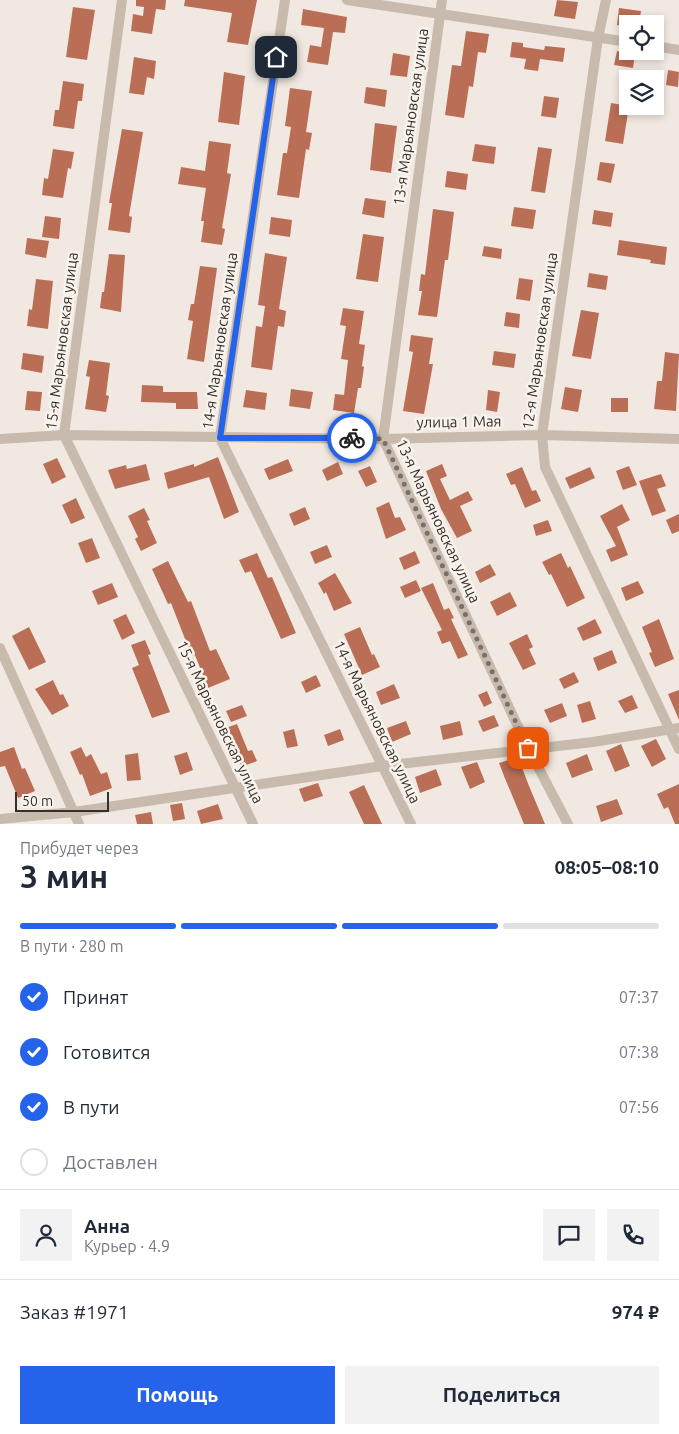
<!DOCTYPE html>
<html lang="ru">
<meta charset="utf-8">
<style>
:root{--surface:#fff;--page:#f2f2f3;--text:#1f2937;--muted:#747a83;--line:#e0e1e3;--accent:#2563eb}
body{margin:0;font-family:Ubuntu,sans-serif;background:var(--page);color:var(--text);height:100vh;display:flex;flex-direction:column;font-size:19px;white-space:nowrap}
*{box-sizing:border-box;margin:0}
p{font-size:16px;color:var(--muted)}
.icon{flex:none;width:28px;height:28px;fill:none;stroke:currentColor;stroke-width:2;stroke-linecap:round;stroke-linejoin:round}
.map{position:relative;height:824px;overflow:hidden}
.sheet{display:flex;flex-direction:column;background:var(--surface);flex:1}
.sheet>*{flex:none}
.controls{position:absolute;left:619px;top:15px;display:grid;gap:10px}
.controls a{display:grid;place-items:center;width:45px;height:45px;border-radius:0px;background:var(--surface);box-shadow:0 2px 8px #0003;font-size:25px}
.scale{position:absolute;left:15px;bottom:12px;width:94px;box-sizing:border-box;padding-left:5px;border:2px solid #372f2b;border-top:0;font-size:14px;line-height:18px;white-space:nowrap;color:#372f2b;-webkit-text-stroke:4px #f9f3ed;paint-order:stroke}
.pin{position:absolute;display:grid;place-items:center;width:42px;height:42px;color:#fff;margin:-21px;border-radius:10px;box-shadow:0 2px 8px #0006}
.courier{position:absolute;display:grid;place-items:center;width:50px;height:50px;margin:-25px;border:4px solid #2563eb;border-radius:50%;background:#fff;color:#222;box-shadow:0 1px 6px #0007}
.headline em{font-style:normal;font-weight:700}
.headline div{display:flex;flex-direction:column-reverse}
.headline{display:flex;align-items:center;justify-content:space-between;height:85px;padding:0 20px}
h1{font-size:32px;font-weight:700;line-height:38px}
.bar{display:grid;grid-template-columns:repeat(4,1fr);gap:8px 5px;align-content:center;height:60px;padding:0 20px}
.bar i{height:6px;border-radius:4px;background:var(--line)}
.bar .current{background:var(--accent)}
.bar p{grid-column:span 4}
.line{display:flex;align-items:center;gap:12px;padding:0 20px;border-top:1px solid var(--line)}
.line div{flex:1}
.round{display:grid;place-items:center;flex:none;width:52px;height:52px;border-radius:0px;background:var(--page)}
ol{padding:0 20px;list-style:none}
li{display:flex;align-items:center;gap:15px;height:55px}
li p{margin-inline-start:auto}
li .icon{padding:5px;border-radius:50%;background:var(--accent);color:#fff;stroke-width:4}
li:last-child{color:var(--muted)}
li i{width:28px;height:28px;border:2px solid var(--line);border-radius:50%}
.cta{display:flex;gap:10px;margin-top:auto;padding:10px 20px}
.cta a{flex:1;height:58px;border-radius:0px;background:var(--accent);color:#fff;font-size:20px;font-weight:700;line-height:58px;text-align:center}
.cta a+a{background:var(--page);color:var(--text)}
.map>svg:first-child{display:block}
.building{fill:#ba6e56}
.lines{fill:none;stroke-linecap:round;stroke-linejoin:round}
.street{stroke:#c8baad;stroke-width:10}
.done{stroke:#78706b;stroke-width:5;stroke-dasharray:0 9}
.route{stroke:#2563eb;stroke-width:6}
.labels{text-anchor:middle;stroke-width:5;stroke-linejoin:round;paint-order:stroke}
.street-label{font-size:15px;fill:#372f2b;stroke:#f9f3ed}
</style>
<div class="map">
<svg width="679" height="824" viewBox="0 0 679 824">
<rect width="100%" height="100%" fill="#f1e9e1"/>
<!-- building -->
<g class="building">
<path d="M136,0H166L165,10L156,9L152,34L131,31L133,14L143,16L144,7L136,6Z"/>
<path d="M185,0H257L248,45L227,42L232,13L184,6Z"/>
<path d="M557,0L578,2L575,19L554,16Z"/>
<path d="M73,7L95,10L87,60L66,57Z"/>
<path d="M619,8L641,11L639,24H628V27L617,25Z"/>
<path d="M303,9L347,17L345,33L333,32L328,65L307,62L310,45L321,47L324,28L301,25Z"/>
<path d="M466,31L489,34L486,53L478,52L473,87L469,86L464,118L445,115L452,65L461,66Z"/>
<path d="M512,42L523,43V47L544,50L545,46L565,48L563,62L540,59L538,71L524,69L526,59L510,57Z"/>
<path d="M617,51L635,54L633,68L614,65Z"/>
<path d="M393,53L410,56L407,77L390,75Z"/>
<path d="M134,57L156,61L154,79L147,77L144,95L129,93Z"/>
<path d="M668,70L679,72L678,87L666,85Z"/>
<path d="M224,72L245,76L239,125L218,122Z"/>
<path d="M63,81L84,84L82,101H78L74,129L53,126L55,110H59Z"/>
<path d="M366,87L387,90L385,107L364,103Z"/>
<path d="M290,88L312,91L306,132L312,133L309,150L306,149L299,198L277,195L283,153H287L291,127L285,126Z"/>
<path d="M544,96L559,98L556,118L541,116Z"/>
<path d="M611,103L629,106L623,144L605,141Z"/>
<path d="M375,123L397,126L391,173L370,170Z"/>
<path d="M122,129L143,132L129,216L132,217L130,233L108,230L112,203H109Z"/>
<path d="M209,141L231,144L227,173L231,174L222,228L225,229L222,245L201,242L204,221H201L206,188L178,184L181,167L205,171Z"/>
<path d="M475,144L496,147L494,164L472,161Z"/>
<path d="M538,147L552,149L545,193L531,191Z"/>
<path d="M53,149L74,152L71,169L68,168L63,198L42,195L44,178L48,179Z"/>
<path d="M600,162L615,164L611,183L597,180Z"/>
<path d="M447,171L468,174L466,190L445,187Z"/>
<path d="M365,198L386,201L384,218L362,214Z"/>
<path d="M514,207L536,210L533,229L511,226Z"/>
<path d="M433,209L454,212L448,260H445L437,317L418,315L422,291H419L421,274L425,275Z"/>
<path d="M594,210L613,213L611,227L592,224Z"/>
<path d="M45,216L61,218L59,239L42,237Z"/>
<path d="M271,217L292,220L290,237L269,234Z"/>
<path d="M363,234L384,237L378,282L356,279Z"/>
<path d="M27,238L49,241L46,258L25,254Z"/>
<path d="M619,240L667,247L665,265L650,263L651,260L617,255Z"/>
<path d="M484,246L502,249L501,259L482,256Z"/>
<path d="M265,253L287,257L279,309L286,311L284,327L278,326L272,370L251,367L256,326L262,327L265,306L258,305Z"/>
<path d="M109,254L125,255L121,312L100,308L102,292H104Z"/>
<path d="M200,266L217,268L204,362L187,359L193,321L188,320L191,304H194Z"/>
<path d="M589,273L608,276L606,290L587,287Z"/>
<path d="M519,278L533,280L530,301L516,299Z"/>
<path d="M36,279L53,281L48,329L27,326L29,309L32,310Z"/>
<path d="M343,308L364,311L359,344L365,345L362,366L364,367L361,388H358L354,413L333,410L335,394L344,395L348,360L341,359L346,326L340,325Z"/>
<path d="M581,310L599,313L591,359L572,356Z"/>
<path d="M506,312L520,314L519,328L504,326Z"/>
<path d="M411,335L433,338L429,364H433L424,414L403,411L413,352L409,351Z"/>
<path d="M494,351L516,354L514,368L492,365Z"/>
<path d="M665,352L679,354L676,411L654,409L657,381H662Z"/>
<path d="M23,353L44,356L42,373L21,369Z"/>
<path d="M89,360L110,363L106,395L109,396L106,412L85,409L90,377L86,376Z"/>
<path d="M142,385L163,386V392H197L198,409H176V403L141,402Z"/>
<path d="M565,387L582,390L578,412L561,409Z"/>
<path d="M291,389L313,392L310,409L289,406Z"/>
<path d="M246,390L267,393L265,410L243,407Z"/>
<path d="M488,390L500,392L497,412L486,410Z"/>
<path d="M27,391L42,392L40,411L25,410Z"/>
<rect x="611" y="398" width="17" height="14"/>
<path d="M218,457L239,512L224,519L209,477L168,489L164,473L194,464V467Z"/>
<path d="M57,458L66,477L52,484L43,464Z"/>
<path d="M288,459L293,471L269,480L264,469Z"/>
<path d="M338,462L343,474L327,481L322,470Z"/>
<path d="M146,464L150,480L115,489L108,470L126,465L127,469Z"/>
<path d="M442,464L447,476L440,479L450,500L468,491L473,500L460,506L472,531L457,538L441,509L426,471Z"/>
<path d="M370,466L377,482L366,487L358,471Z"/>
<path d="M629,466L637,485L623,490L616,471Z"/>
<path d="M522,467L532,491L536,490L541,501L525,508L515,484L511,485L506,474Z"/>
<path d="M590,467L595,478L570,489L565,478Z"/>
<path d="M661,474L666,486L657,489L666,511L652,516L639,481Z"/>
<path d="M76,498L85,518L71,524L62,505Z"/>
<path d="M389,502L395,518L400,517L406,530L386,539L376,508Z"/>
<path d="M622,504L630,520L617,527L628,555L611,562L606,550L616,546L600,516Z"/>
<path d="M305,507L310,519L294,526L289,514Z"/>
<path d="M144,508L150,520L147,521L157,543L141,551L135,539L138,537L128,516Z"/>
<path d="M679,514V531L672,534L666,520Z"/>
<path d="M548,520L552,531L536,536L533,525Z"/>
<path d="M92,538L100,558L86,563L78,543Z"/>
<path d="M327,545L332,557L315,564L310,552Z"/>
<path d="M415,551L420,563L404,570L399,558Z"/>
<path d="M257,553L268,578L272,577L296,633L281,639L251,571L245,573L239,560Z"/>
<path d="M561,553L568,568L570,566L585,598L567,607L551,574L549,575L542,562Z"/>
<path d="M168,561L188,602L191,601L210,651L216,649L230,679L208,688L195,655L192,656L187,644L171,603L168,604L152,569Z"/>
<path d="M490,564L496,575L480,583L475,572Z"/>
<path d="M335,573L352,603L334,611L326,592L324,594L318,583Z"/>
<path d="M416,580L421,591L405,598L400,587Z"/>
<path d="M638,581L644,593L626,601L621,588Z"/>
<path d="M112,583L118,597L98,605L92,591Z"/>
<path d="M433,583L444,610L449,608L454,618L451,619L468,655L458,659L450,641L442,644L437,632L442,630L421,588Z"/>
<path d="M510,592L517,606L497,616L490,602Z"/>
<path d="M126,614L135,633L122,640L113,620Z"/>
<path d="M595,619L602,633L583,641L577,628Z"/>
<path d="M659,619L674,659L655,667L649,653L652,652L642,627Z"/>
<path d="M29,627L46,662L29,670L12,636Z"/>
<path d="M360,627L372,655L374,654L380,667L362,675L344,634Z"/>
<path d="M527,634L533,647L529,649L536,664L523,670L509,643Z"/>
<path d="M145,640L151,654L148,655L170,712L152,718L132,668L139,665L131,645Z"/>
<path d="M612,650L617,663L598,671L593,658Z"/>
<path d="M574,672L579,682L564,689L559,679Z"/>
<path d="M316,675L321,686L306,693L301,682Z"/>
<path d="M53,680L60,695L63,694L69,706L52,715L35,689Z"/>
<path d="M394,684L400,698L381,705L376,692Z"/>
<path d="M679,690V720L668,694Z"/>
<path d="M487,691L492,703L484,707L478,695Z"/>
<path d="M632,695L638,708L625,713L618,701Z"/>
<path d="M590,701L596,719L582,723L577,705Z"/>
<path d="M562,703L567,716L550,723L544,710Z"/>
<path d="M242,705L247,716L231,722L226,711Z"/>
<path d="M494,715L499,726L483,732L478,721Z"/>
<path d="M406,721L411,734L392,742L387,728Z"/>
<path d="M460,721L463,735L443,740L440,726Z"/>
<path d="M237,724L248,751L252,750L257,761L241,767L230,738L227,739L223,729Z"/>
<path d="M294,729L298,746L287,748L283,732Z"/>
<path d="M340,729L344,740L328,746L324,735Z"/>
<path d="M656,739L666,759L652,767L641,746Z"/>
<path d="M621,744L630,766L615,772L606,751Z"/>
<path d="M14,747L22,769L25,768L35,791L18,798L5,766L0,767V752Z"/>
<path d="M81,747L86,757L91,754L101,774L107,772L112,788L90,796L82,774L80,775L70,752Z"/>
<path d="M187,752L193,770L180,775L174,756Z"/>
<path d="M138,753L141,780L127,781L125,755Z"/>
<path d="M587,754L593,770L572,778L566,763Z"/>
<path d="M518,757L529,786L545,824H524L504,776L499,763Z"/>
<path d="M477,762L485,782L470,789L461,767Z"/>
<path d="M436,769L442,785L420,793L415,777Z"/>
<path d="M318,783L323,796L304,802L299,789Z"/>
<path d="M679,784V824H675L668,807L664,809L657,794Z"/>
<path d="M364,785L382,824H364L349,792Z"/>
<path d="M617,799L623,814L601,822L596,806Z"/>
<path d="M182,803L185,819L173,821L170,805Z"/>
<path d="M218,804L223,819L201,824L197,811Z"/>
<path d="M151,812L153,824H137L135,815Z"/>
</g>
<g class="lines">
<!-- street -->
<g class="street">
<path d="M122,0L64,435L253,824"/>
<path d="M285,0L220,438L411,824"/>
<path d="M347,0L628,42"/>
<path d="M442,0L383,439L528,748L568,824"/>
<path d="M606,0L598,38L542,435L545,467L679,749"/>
<path d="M655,46L679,50"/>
<path d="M0,439L64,435L383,439L542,435L679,439"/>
<path d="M0,648L79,824"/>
<path d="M0,819L74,812L382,766L593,742L679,728"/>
</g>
</g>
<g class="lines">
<!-- done -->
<path class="done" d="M352,438L383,439L528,748"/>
<!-- route -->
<path class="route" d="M276,57L220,438H352"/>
</g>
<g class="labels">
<!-- street labels -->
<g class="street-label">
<text transform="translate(411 117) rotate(-82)" y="5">13-я Марьяновская улица</text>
<text transform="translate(62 341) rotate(-83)" y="5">15-я Марьяновская улица</text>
<text transform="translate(220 341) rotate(-82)" y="5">14-я Марьяновская улица</text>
<text transform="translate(540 341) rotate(-82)" y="5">12-я Марьяновская улица</text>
<text transform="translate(459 422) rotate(-1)" y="5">улица 1 Мая</text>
<text transform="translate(438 521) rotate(65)" y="5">13-я Марьяновская улица</text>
<text transform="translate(220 722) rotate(64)" y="5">15-я Марьяновская улица</text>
<text transform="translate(377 722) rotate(64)" y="5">14-я Марьяновская улица</text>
</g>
</g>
</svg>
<div class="controls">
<a><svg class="icon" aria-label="locate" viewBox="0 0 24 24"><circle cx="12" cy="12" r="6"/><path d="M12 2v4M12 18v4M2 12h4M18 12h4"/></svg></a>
<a><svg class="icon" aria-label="layers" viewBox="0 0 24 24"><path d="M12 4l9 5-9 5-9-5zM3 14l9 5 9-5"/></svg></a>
</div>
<div class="scale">50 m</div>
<div class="pin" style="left:528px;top:748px;background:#ea580c"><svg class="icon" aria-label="bag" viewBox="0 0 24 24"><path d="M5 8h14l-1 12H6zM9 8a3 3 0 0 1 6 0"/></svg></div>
<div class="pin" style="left:276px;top:57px;background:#1f2937"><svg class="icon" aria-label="home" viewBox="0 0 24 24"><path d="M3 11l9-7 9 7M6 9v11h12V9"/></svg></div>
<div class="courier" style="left:352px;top:438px"><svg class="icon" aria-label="bike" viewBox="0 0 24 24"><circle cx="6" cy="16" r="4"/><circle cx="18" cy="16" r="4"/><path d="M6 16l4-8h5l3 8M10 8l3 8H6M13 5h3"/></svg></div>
</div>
<section class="sheet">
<div class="headline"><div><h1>3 мин</h1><p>Прибудет через</p></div><em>08:05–08:10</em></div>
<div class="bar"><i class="current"></i><i class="current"></i><i class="current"></i><i></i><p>В пути · 280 m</p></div>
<ol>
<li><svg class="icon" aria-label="check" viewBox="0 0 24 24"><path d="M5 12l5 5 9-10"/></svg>Принят<p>07:37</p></li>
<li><svg class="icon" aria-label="check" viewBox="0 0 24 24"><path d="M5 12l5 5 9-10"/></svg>Готовится<p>07:38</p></li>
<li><svg class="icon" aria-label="check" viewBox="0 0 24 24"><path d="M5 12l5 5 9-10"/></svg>В пути<p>07:56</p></li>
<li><i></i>Доставлен</li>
</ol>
<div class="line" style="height:90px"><a class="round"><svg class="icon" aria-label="person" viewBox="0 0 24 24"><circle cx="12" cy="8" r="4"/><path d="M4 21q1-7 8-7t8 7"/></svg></a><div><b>Анна</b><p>Курьер · 4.9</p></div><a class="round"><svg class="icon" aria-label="chat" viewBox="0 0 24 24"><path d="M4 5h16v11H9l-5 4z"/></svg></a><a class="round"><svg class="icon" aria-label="phone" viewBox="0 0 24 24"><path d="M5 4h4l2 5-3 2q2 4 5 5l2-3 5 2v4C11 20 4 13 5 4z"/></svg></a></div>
<div class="line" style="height:65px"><div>Заказ #1971</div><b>974 ₽</b></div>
<div class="cta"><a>Помощь</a><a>Поделиться</a></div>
</section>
